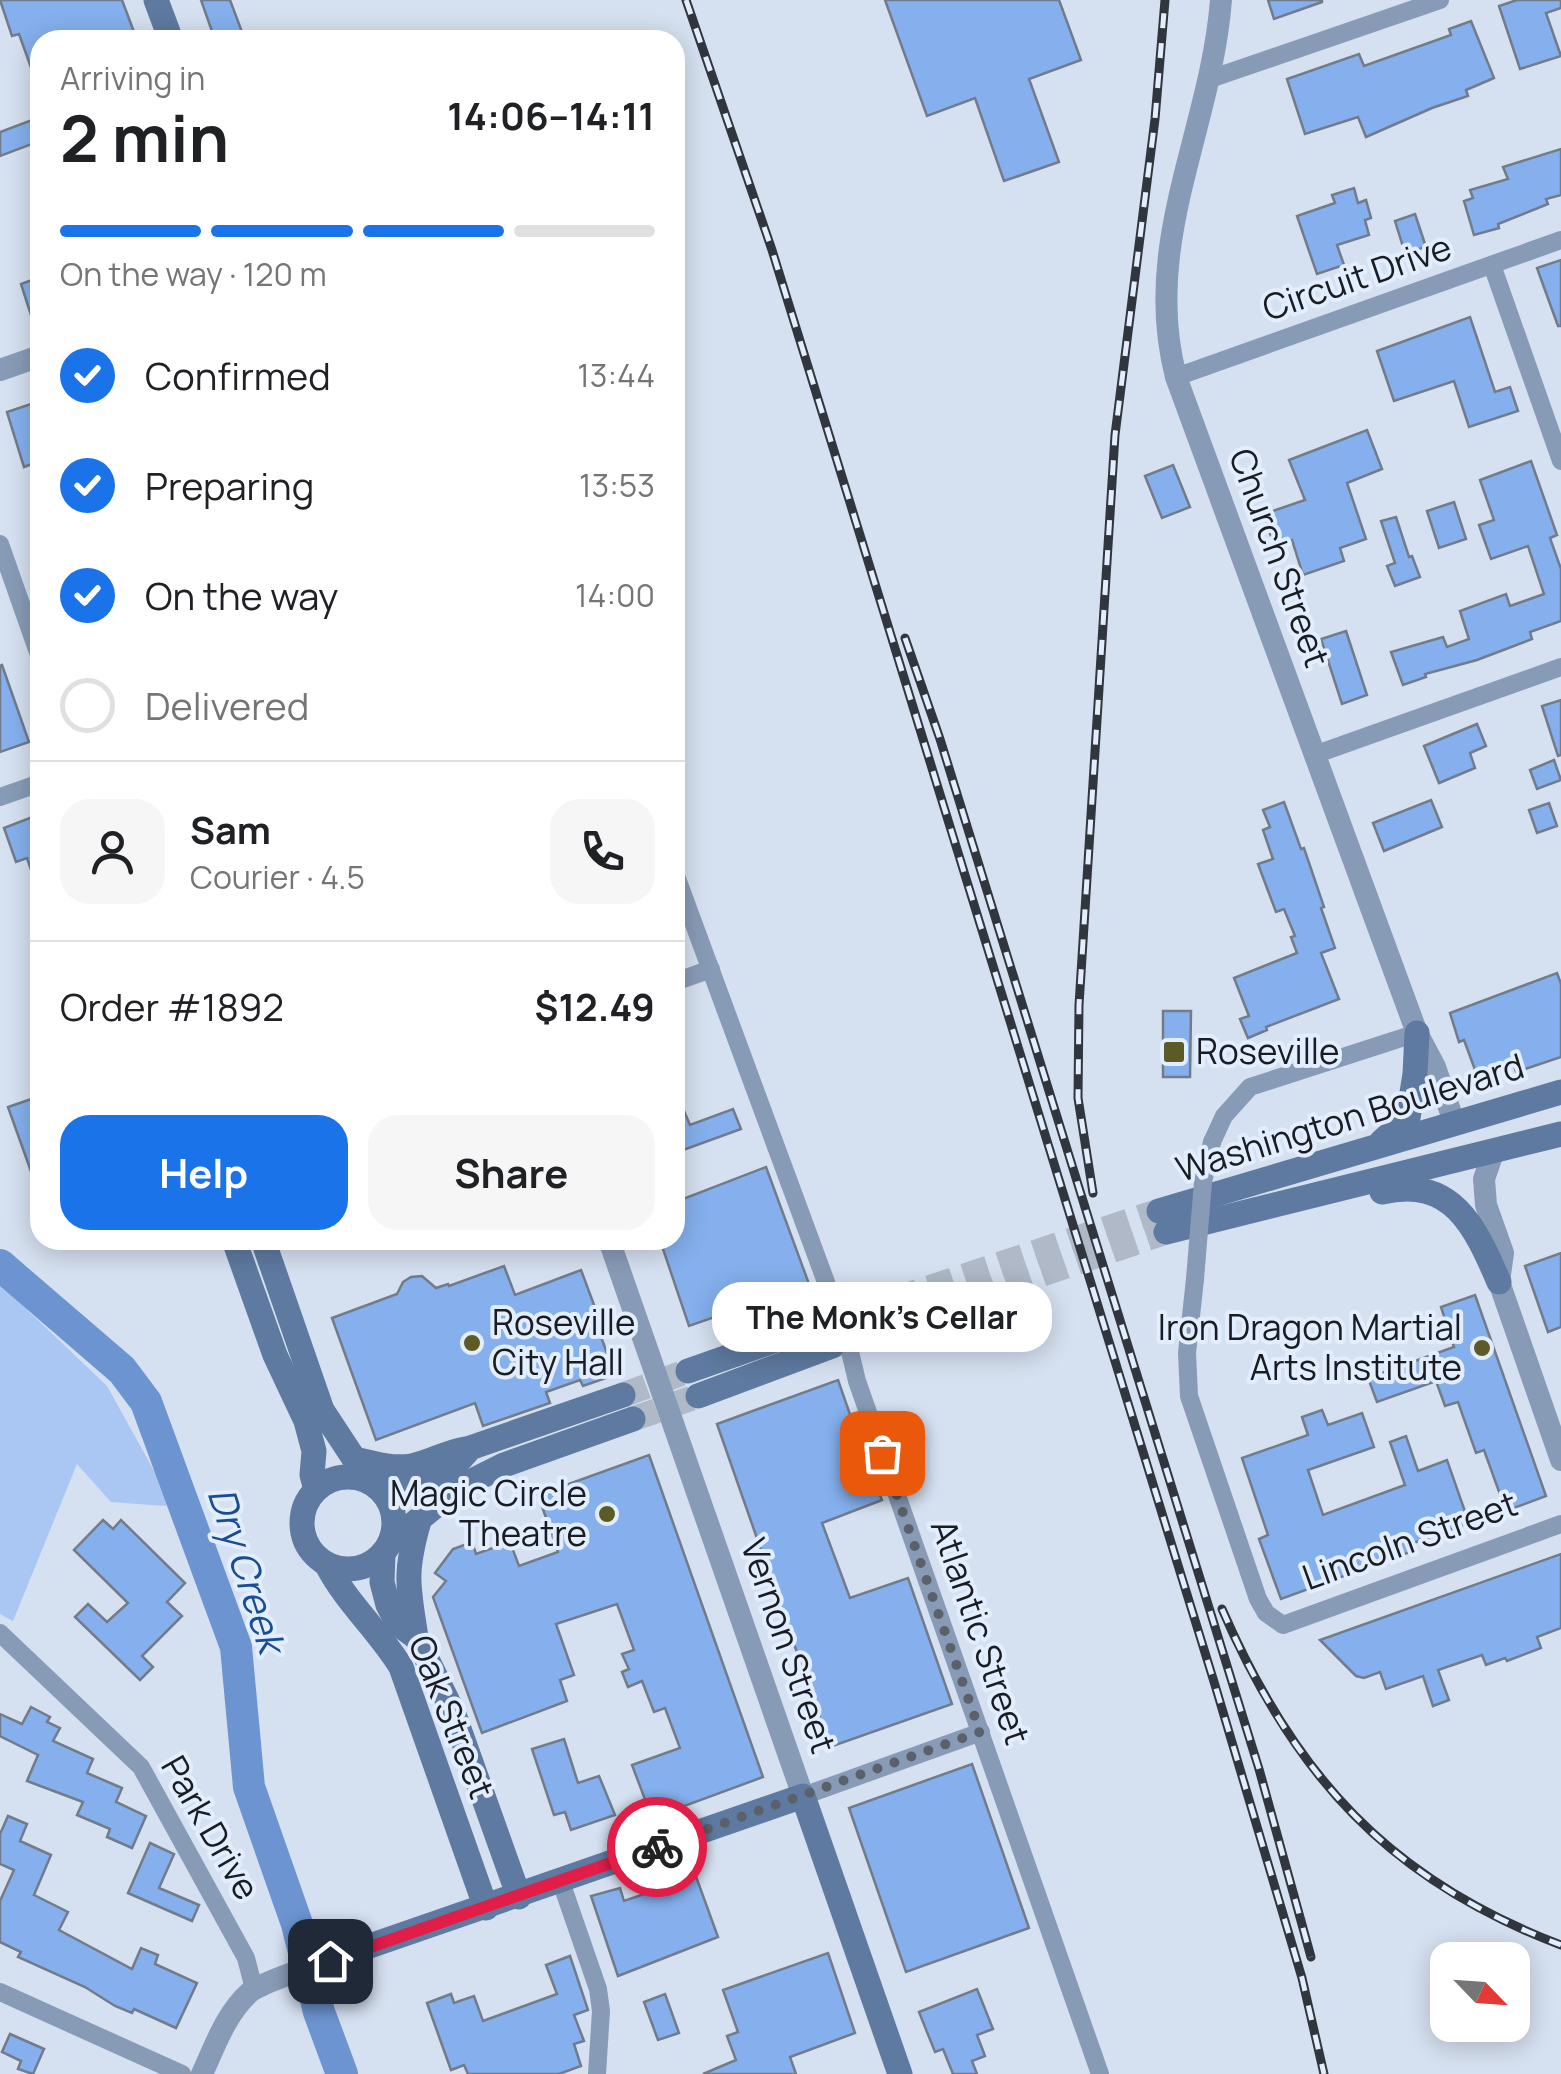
<!DOCTYPE html>
<meta charset="utf-8">
<style>
:root{--surface:#fff;--page:#f6f6f6;--text:#202124;--muted:#757577;--line:#e0e0e0;--accent:#1a73e8}
body{margin:0;font-family:Manrope,sans-serif;background:var(--page);color:var(--text);height:100vh;display:flex;flex-direction:column;font-size:38px;white-space:nowrap}
*{box-sizing:border-box;margin:0}
p{font-size:32px;color:var(--muted)}
.icon{flex:none;width:55px;height:55px;fill:none;stroke:currentColor;stroke-width:2;stroke-linecap:round;stroke-linejoin:round}
.map{position:relative;flex:1;overflow:hidden}
.drawer{position:absolute;left:30px;top:30px;width:655px;height:1220px;display:flex;flex-direction:column;background:var(--surface);border-radius:30px;box-shadow:0 5px 25px #0003}
.drawer>*{flex:none}
.needle{width:65px;rotate:115deg}
.tools{position:absolute;left:1430px;top:1942px;display:grid;gap:20px}
.tools a{display:grid;place-items:center;width:100px;height:100px;border-radius:20px;background:var(--surface);box-shadow:0 5px 25px #0003;font-size:50px}
.pin{position:absolute;display:grid;place-items:center;width:85px;height:85px;color:#fff;margin:-42px;border-radius:20px;box-shadow:0 5px 15px #0006}
.courier{position:absolute;display:grid;place-items:center;width:100px;height:100px;margin:-50px;border:8px solid #e11d48;border-radius:50%;background:#fff;color:#222;box-shadow:0 2px 12px #0007}
.bubble{position:absolute;height:70px;border-radius:30px;background:var(--surface);box-shadow:0 5px 25px #0003;font-size:32px;font-weight:700;line-height:70px;text-align:center}
.summary em{font-style:normal;font-weight:700}
.summary div{display:flex;flex-direction:column-reverse}
.summary{display:flex;align-items:center;justify-content:space-between;height:170px;padding:0 30px}
h1{font-size:65px;font-weight:700;line-height:75px}
.bar{display:grid;grid-template-columns:repeat(4,1fr);gap:15px 10px;align-content:center;height:120px;padding:0 30px}
.bar i{height:12px;border-radius:8px;background:var(--line)}
.bar .current{background:var(--accent)}
.bar p{grid-column:span 4}
.line{display:flex;align-items:center;gap:25px;padding:0 30px;border-top:2px solid var(--line)}
.line div{flex:1}
.round{display:grid;place-items:center;flex:none;width:105px;height:105px;border-radius:30px;background:var(--page)}
ol{padding:0 30px;list-style:none}
li{display:flex;align-items:center;gap:30px;height:110px}
li p{margin-inline-start:auto}
li .icon{padding:10px;border-radius:50%;background:var(--accent);color:#fff;stroke-width:4}
li:last-child{color:var(--muted)}
li i{width:55px;height:55px;border:5px solid var(--line);border-radius:50%}
.button{display:flex;gap:20px;margin-top:auto;padding:20px 30px}
.button a{flex:1;height:115px;border-radius:30px;background:var(--accent);color:#fff;font-size:40px;font-weight:700;line-height:115px;text-align:center}
.button a+a{background:var(--page);color:var(--text)}
.map>svg:first-child{display:block}
.green{fill:#a9c7f2}
.lines{fill:none;stroke-linecap:round;stroke-linejoin:round}
.river{stroke:#6b94d0;stroke-width:32}
.building{fill:#85b0ed;stroke:#717b89;stroke-width:2.5}
.secondary-tunnel{stroke:#afb9c7;stroke-width:25;stroke-dasharray:25 12;stroke-linecap:butt}
.minor{stroke:#889bb6;stroke-width:18}
.tertiary{stroke:#889bb6;stroke-width:22}
.secondary{stroke:#5e7aa0;stroke-width:25}
.rail-casing{stroke:#31363e;stroke-width:9}
.rail{stroke:#e2edfd;stroke-width:5;stroke-dasharray:15;stroke-linecap:butt}
.minor-bridge{stroke:#889bb6;stroke-width:18}
.done{stroke:#5b616b;stroke-width:10;stroke-dasharray:0 18}
.route{stroke:#e11d48;stroke-width:12}
.poi-dot{fill:#5c5b27;stroke:#e2edfd;stroke-width:4}
.labels{text-anchor:middle;stroke-width:8;stroke-linejoin:round;paint-order:stroke}
.street-label{font-size:35px;fill:#191d23;stroke:#e2edfd}
.poi-label{font-size:35px;fill:#191d23;stroke:#e2edfd;text-anchor:start}
.water-label{font-size:38px;font-style:italic;fill:#184d95;stroke:#e2edfd}
</style>
<div class="map">
<svg width="1561" height="2074" viewBox="0 0 1561 2074">
<rect width="100%" height="100%" fill="#d5e0f0"/>
<!-- green -->
<path class="green" d="M0,1284L107,1386L168,1496L166,1506L111,1502L77,1464L13,1621L0,1614Z"/>
<g class="lines">
<!-- river -->
<path class="river" d="M0,1265L122,1370L146,1402L236,1647L249,1787L297,1924L319,2012L342,2074"/>
</g>
<!-- building -->
<g class="building">
<path d="M0,0H122L137,40H40L38,87L19,34L12,36Z"/>
<path d="M201,0H230L245,40H215Z"/>
<path d="M885,0H1059L1081,60L1029,79L1059,162L1004,181L975,98L927,116Z"/>
<path d="M1268,0H1322V2L1274,19Z"/>
<path d="M1517,0H1561V8L1546,13L1561,56L1520,69L1499,6Z"/>
<path d="M1471,21L1494,78L1466,90L1468,96L1432,108L1366,137L1358,117L1305,134L1287,79L1359,54L1364,66L1451,35L1449,29Z"/>
<path d="M40,117V141L0,156V132Z"/>
<path d="M1561,149V195L1546,199L1548,204L1498,224L1499,228L1474,235L1464,201L1473,198L1470,190L1508,179L1503,167Z"/>
<path d="M1354,188L1358,203L1366,200L1371,218L1365,220L1369,235L1337,245L1344,265L1317,274L1297,216L1335,203L1332,195Z"/>
<path d="M1415,214L1426,247L1405,253L1395,221Z"/>
<path d="M1561,260V326H1558L1537,268Z"/>
<path d="M40,277V333L37,334L21,284Z"/>
<path d="M1470,317L1495,392L1510,387L1518,411L1469,427L1454,381L1394,401L1377,351Z"/>
<path d="M40,401V461L24,467L7,412Z"/>
<path d="M1367,430L1382,469L1347,483L1366,539L1340,548L1344,561L1303,575L1292,540L1274,546L1264,514L1305,500L1289,460Z"/>
<path d="M1531,461L1557,535L1550,538L1561,569V621L1530,632L1532,639L1477,660L1425,674L1426,677L1403,685L1391,652L1443,637L1447,647L1469,639L1460,611L1506,594L1510,606L1544,594L1528,546L1491,559L1479,525L1494,520L1480,480Z"/>
<path d="M1173,465L1190,507L1162,518L1145,476Z"/>
<path d="M1454,502L1466,539L1439,548L1427,511Z"/>
<path d="M1396,517L1409,557L1412,556L1420,577L1395,586L1387,566L1395,563L1381,521Z"/>
<path d="M1346,631L1367,695L1342,704L1321,639Z"/>
<path d="M2,665L29,742L0,752V666Z"/>
<path d="M1561,700V755L1558,756L1542,706Z"/>
<path d="M1477,724L1486,746L1470,753L1475,768L1439,783L1424,746Z"/>
<path d="M1554,760L1561,780L1537,789L1530,770Z"/>
<path d="M1431,800L1442,827L1384,851L1373,823Z"/>
<path d="M1284,802L1301,849L1304,848L1324,907L1321,908L1335,948L1321,953L1339,999L1266,1027L1267,1030L1248,1038L1240,1019L1249,1016L1234,978L1297,953L1291,937L1295,936L1284,909L1276,912L1258,864L1273,859L1263,830L1270,827L1263,810Z"/>
<path d="M1549,803L1557,826L1537,833L1529,810Z"/>
<path d="M40,814V890H38L27,858L16,862L4,828Z"/>
<path d="M1557,973L1561,984V1057L1516,1072L1514,1065L1478,1078L1464,1040L1459,1042L1450,1013Z"/>
<path d="M1163,1011H1191L1190,1077H1163Z"/>
<path d="M675,1090L690,1125L733,1109L741,1129L675,1153Z"/>
<path d="M40,1096V1190L38,1191L8,1107Z"/>
<path d="M766,1167L809,1284L689,1326L660,1240H675V1202Z"/>
<path d="M1561,1253V1327L1548,1332L1525,1266Z"/>
<path d="M504,1266L515,1295L581,1270L600,1321L596,1323L611,1364L602,1367L606,1378L583,1386L580,1380L546,1392L550,1403L483,1426L475,1403L376,1440L332,1318L397,1294L403,1282L411,1277L422,1276L436,1288L448,1284L449,1286Z"/>
<path d="M1475,1295L1546,1496L1506,1511L1484,1450L1476,1453L1458,1402L1445,1406L1436,1381L1377,1402L1368,1378L1454,1347L1441,1307Z"/>
<path d="M838,1380L853,1423L849,1424L882,1500L822,1523L850,1598L908,1578L952,1704L830,1747L717,1424Z"/>
<path d="M1322,1410L1328,1425L1362,1413L1374,1447L1308,1470L1323,1515L1405,1485L1390,1442L1406,1436L1418,1471L1447,1460L1469,1523L1408,1545L1410,1552L1281,1599L1259,1539L1268,1535L1242,1458L1308,1435L1302,1417Z"/>
<path d="M649,1455L763,1777L652,1818L632,1765L680,1748L665,1708L654,1712L642,1681L628,1687L622,1672L629,1669L622,1654L634,1650L617,1604L556,1624L574,1675L560,1680L567,1701L482,1733L433,1597L446,1581L435,1573L453,1549L472,1542L476,1554L510,1542L519,1566L558,1552L538,1495Z"/>
<path d="M103,1520L113,1529L121,1520L185,1583L167,1602L182,1616L142,1656L153,1667L140,1680L75,1617L88,1604L107,1622L128,1603L74,1550Z"/>
<path d="M1561,1554V1628L1537,1637L1541,1648L1507,1661L1505,1658L1486,1665L1482,1655L1438,1670L1449,1700L1433,1706L1423,1676L1386,1689L1380,1672L1364,1678L1356,1676L1320,1640Z"/>
<path d="M31,1707L50,1717L47,1722L60,1728L53,1741L93,1759L87,1773L122,1788L116,1802L146,1816L132,1848L107,1837L110,1829L77,1815L83,1802L27,1781L38,1755L0,1736V1714L22,1724Z"/>
<path d="M564,1739L578,1783L599,1776L615,1815L571,1830L565,1812L554,1815L532,1749Z"/>
<path d="M972,1764L1029,1928L906,1972L849,1808Z"/>
<path d="M8,1816L27,1824L20,1841L51,1855L34,1895L68,1912L59,1930L132,1969L141,1948L158,1955L155,1964L197,1983L176,2028L134,2009L132,2013L115,2006L85,1987L18,1957L21,1952L0,1942V1901L14,1870L0,1864V1834Z"/>
<path d="M150,1843L174,1854L159,1888L199,1905L192,1921L128,1893Z"/>
<path d="M690,1860L718,1937L618,1976L591,1896L620,1888L624,1901L665,1887L659,1871Z"/>
<path d="M828,1953L855,2033L790,2057L796,2074H703L736,2060L727,2036L738,2032L723,1990Z"/>
<path d="M570,1956L588,2010L574,2015L584,2041L574,2044L581,2066L559,2074H468L464,2065L451,2070L427,2003L451,1994L454,2003L474,1996L483,2021L557,1994L546,1965Z"/>
<path d="M977,1989L993,2029L977,2035L985,2056L972,2061L977,2074H953L943,2049L935,2052L919,2012Z"/>
<path d="M665,1994L679,2033L658,2040L644,2002Z"/>
<path d="M10,2034L44,2049L33,2074L18,2069L21,2061L2,2052Z"/>
</g>
<g class="lines">
<!-- secondary-tunnel -->
<g class="secondary-tunnel">
<path d="M824,1323L1159,1211"/>
<path d="M832,1346L1166,1232"/>
<path d="M623,1395L688,1371"/>
<path d="M633,1419L698,1396"/>
</g>
<!-- minor -->
<g class="minor">
<path d="M1210,79L1440,0"/>
<path d="M1492,265L1561,461"/>
<path d="M1176,377L1561,240"/>
<path d="M0,544L40,658"/>
<path d="M1314,755L1561,667"/>
<path d="M0,797L40,783"/>
<path d="M675,873L847,1339L857,1381L1100,2074"/>
<path d="M675,982L711,969"/>
<path d="M1212,1142L1224,1116L1250,1087L1417,1033"/>
<path d="M1195,1279L1187,1353L1189,1396L1258,1599L1266,1613L1283,1625L1561,1524"/>
<path d="M0,1633L141,1767L246,1958L254,1989"/>
<path d="M803,1796L981,1732"/>
<path d="M561,1882L598,1989L601,2011L597,2074"/>
<path d="M0,1992L182,2074"/>
</g>
<!-- tertiary -->
<g class="tertiary">
<path d="M1221,0C1211,130 1141,243 1176,377L1417,1033L1435,1067L1454,1122"/>
<path d="M0,370L40,356"/>
<path d="M1494,1150L1484,1179L1486,1205L1503,1253L1499,1282L1561,1460"/>
<path d="M609,1240L803,1796"/>
<path d="M202,2074C215,2046 226,2013 250,1992C265,1980 338,1958 361,1949"/>
</g>
<!-- secondary -->
<g class="secondary">
<path d="M156,0L171,40"/>
<path d="M1382,1141L1408,1118L1415,1074L1417,1033"/>
<path d="M1382,1192C1452,1176 1475,1226 1499,1282"/>
<path d="M1159,1211L1561,1092"/>
<path d="M1166,1232L1561,1134"/>
<path d="M234,1240L275,1355L306,1421L314,1451L312,1475L316,1489"/>
<path d="M263,1240L322,1410L368,1480"/>
<path d="M688,1371L824,1323"/>
<path d="M698,1396L832,1346"/>
<path d="M354,1459C372,1463 391,1469 411,1466C429,1463 446,1452 465,1449"/>
<circle cx="348" cy="1523" r="46"/>
<path d="M379,1486C414,1492 449,1476 470,1448L623,1395"/>
<path d="M390,1543L456,1489L504,1465L633,1419"/>
<path d="M383,1553L382,1582L388,1605L398,1624L416,1637L453,1712L519,1897"/>
<path d="M327,1565C346,1602 379,1631 401,1667L486,1908"/>
<path d="M416,1637C408,1586 404,1573 419,1521"/>
<path d="M361,1949L803,1796L900,2074"/>
</g>
<defs>
<g id="rail">
<path d="M686,0L772,250L1215,1685L1302,1978L1324,2074"/>
<path d="M905,638L940,739L1259,1769L1311,1957"/>
<path d="M1093,1193L1078,1098L1079,1005L1115,435L1155,119L1165,0"/>
<path d="M1222,1609C1294,1775 1389,1880 1561,1945"/>
</g>
</defs>
<!-- rail casing -->
<use href="#rail" class="rail-casing"/>
<!-- rail -->
<use href="#rail" class="rail"/>
<!-- minor-bridge -->
<path class="minor-bridge" d="M1195,1279L1203,1182L1212,1142"/>
</g>
<g class="lines">
<!-- done -->
<path class="done" d="M657,1847L980,1732L882,1453"/>
<!-- route -->
<path class="route" d="M330,1961L657,1847"/>
</g>
<!-- markers -->
<g class="poi-dot">
<rect x="1162" y="1040" width="24" height="24" rx="5"/>
<circle cx="472" cy="1343" r="10"/>
<circle cx="1482" cy="1348" r="10"/>
<circle cx="607" cy="1514" r="10"/>
</g>
<g class="labels">
<!-- street labels -->
<g class="street-label">
<text transform="translate(1357 278) rotate(-19)" y="12">Circuit Drive</text>
<text transform="translate(1279 558) rotate(70)" y="12">Church Street</text>
<text transform="translate(1350 1118) rotate(-17)" y="12">Washington Boulevard</text>
<text transform="translate(1410 1541) rotate(-20)" y="12">Lincoln Street</text>
<text transform="translate(980 1632) rotate(71)" y="12">Atlantic Street</text>
<text transform="translate(788 1646) rotate(71)" y="12">Vernon Street</text>
<text transform="translate(451 1717) rotate(68)" y="12">Oak Street</text>
<text transform="translate(210 1828) rotate(60)" y="12">Park Drive</text>
</g>
<!-- poi labels -->
<g class="poi-label">
<text x="1196" y="1064">Roseville</text>
<text x="492" y="1335">Roseville<tspan x="492" dy="40">City Hall</tspan></text>
<text x="1462" y="1340" text-anchor="end">Iron Dragon Martial<tspan x="1462" dy="40">Arts Institute</tspan></text>
<text x="587" y="1506" text-anchor="end">Magic Circle<tspan x="587" dy="40">Theatre</tspan></text>
</g>
<!-- water labels -->
<g class="water-label">
<text transform="translate(246 1570) rotate(72)" y="13">Dry Creek</text>
</g>
</g>
</svg>
<div class="tools">
<a><svg class="needle" viewBox="-14 -14 28 28"><path d="M0-13l5 13h-10z" fill="#e53935"/><path d="M0 13l5-13h-10z" fill="#757577"/></svg></a>
</div>
<div class="pin" style="left:882px;top:1453px;background:#ea580c"><svg class="icon" aria-label="bag" viewBox="0 0 24 24"><path d="M5 8h14l-1 12H6zM9 8a3 3 0 0 1 6 0"/></svg></div>
<div class="pin" style="left:330px;top:1961px;background:#1f2937"><svg class="icon" aria-label="home" viewBox="0 0 24 24"><path d="M3 11l9-7 9 7M6 9v11h12V9"/></svg></div>
<div class="courier" style="left:657px;top:1847px"><svg class="icon" aria-label="bike" viewBox="0 0 24 24"><circle cx="6" cy="16" r="4"/><circle cx="18" cy="16" r="4"/><path d="M6 16l4-8h5l3 8M10 8l3 8H6M13 5h3"/></svg></div>
<div class="bubble" style="left:712px;top:1282px;width:340px">The Monk's Cellar</div>
<section class="drawer">
<div class="summary"><div><h1>2 min</h1><p>Arriving in</p></div><em>14:06–14:11</em></div>
<div class="bar"><i class="current"></i><i class="current"></i><i class="current"></i><i></i><p>On the way · 120 m</p></div>
<ol>
<li><svg class="icon" aria-label="check" viewBox="0 0 24 24"><path d="M5 12l5 5 9-10"/></svg>Confirmed<p>13:44</p></li>
<li><svg class="icon" aria-label="check" viewBox="0 0 24 24"><path d="M5 12l5 5 9-10"/></svg>Preparing<p>13:53</p></li>
<li><svg class="icon" aria-label="check" viewBox="0 0 24 24"><path d="M5 12l5 5 9-10"/></svg>On the way<p>14:00</p></li>
<li><i></i>Delivered</li>
</ol>
<div class="line" style="height:180px"><a class="round"><svg class="icon" aria-label="person" viewBox="0 0 24 24"><circle cx="12" cy="8" r="4"/><path d="M4 21q1-7 8-7t8 7"/></svg></a><div><b>Sam</b><p>Courier · 4.5</p></div><a class="round"><svg class="icon" aria-label="phone" viewBox="0 0 24 24"><path d="M5 4h4l2 5-3 2q2 4 5 5l2-3 5 2v4C11 20 4 13 5 4z"/></svg></a></div>
<div class="line" style="height:130px"><div>Order #1892</div><b>$12.49</b></div>
<div class="button"><a>Help</a><a>Share</a></div>
</section>
</div>
